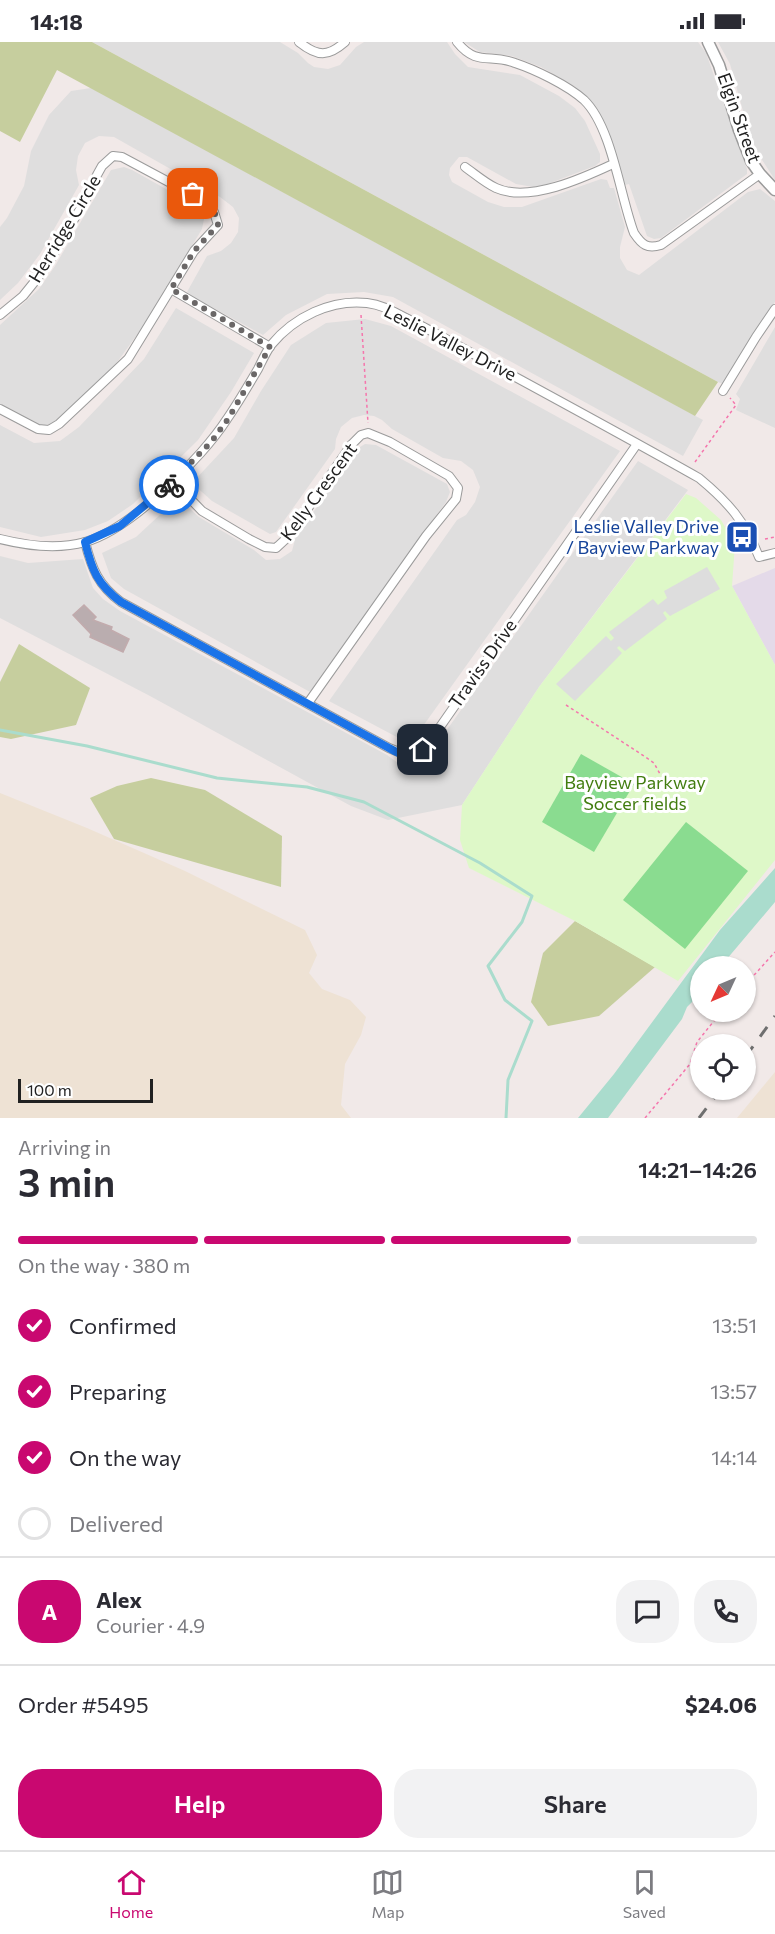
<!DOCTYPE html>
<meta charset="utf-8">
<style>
:root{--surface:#fff;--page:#f2f2f3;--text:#2b2b33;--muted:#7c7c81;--line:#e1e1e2;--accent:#c90870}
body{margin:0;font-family:Commissioner,sans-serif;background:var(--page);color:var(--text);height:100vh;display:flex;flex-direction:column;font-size:22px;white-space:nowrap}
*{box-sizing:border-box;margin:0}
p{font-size:20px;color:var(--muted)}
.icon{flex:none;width:33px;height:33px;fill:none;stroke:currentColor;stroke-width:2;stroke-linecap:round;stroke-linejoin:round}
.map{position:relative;height:1076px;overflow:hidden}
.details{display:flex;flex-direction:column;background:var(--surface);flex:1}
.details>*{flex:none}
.needle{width:39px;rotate:226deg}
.fabs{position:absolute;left:690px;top:914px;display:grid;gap:12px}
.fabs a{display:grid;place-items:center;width:66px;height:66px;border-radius:50%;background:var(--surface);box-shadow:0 2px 4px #0004;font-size:30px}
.scale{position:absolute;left:18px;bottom:15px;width:135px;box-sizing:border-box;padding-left:6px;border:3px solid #212121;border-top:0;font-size:16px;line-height:21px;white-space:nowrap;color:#212121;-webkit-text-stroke:4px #fff;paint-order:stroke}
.pin{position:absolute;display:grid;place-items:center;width:51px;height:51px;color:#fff;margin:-26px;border-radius:12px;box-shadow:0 3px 9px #0006}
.courier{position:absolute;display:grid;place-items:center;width:60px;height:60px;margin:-30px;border:4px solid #1a73e8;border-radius:50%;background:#fff;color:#222;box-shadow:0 2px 8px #0007}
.summary em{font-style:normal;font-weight:600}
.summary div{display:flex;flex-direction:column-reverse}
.summary{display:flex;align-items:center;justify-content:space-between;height:102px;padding:0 18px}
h1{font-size:39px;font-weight:600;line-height:45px}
.bar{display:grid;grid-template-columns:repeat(4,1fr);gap:9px 6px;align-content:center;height:72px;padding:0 18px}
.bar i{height:8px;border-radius:4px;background:var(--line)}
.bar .current{background:var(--accent)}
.bar p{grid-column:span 4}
.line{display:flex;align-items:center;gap:15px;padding:0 18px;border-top:2px solid var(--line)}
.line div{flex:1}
.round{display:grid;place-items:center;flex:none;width:63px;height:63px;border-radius:24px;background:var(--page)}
ol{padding:0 18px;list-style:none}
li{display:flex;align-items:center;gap:18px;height:66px}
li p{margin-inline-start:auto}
li .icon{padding:6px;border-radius:50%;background:var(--accent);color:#fff;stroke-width:4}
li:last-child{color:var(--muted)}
li i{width:33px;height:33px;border:3px solid var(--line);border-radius:50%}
.cta{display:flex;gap:12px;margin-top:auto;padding:12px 18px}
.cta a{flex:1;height:69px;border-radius:24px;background:var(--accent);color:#fff;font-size:24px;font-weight:600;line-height:69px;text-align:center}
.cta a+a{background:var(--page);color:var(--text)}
.status{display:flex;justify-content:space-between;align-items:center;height:42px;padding:0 30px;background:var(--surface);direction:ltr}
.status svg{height:16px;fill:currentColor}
.dock{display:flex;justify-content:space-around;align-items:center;height:84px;border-top:2px solid var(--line);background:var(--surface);font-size:16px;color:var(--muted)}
.dock a{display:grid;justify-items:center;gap:3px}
.dock .current{color:var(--accent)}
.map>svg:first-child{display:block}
.residential{fill:#dfdede}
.industrial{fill:#e4dae9}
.farmland{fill:#eee2d4}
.forest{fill:#c6ce9e}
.park{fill:#def8c8}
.pitch{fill:#8adc90}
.parking{fill:#ddd}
.water{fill:#aadccd}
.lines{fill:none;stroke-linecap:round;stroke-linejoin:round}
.stream{stroke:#aadccd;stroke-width:3}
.building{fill:#baadaf;stroke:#c2abad;stroke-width:1.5}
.minor-casing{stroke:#9b9b9b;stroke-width:10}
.tertiary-casing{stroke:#9b9b9b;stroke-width:13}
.path{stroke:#f575ac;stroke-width:1.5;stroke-dasharray:3 3;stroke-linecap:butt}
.minor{stroke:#fff;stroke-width:8}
.tertiary{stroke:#fff;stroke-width:10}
.rail{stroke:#6f6f6f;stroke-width:3;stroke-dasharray:12 12;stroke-linecap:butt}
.done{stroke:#6a6767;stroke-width:6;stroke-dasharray:0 10.8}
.route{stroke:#1a73e8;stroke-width:8}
.labels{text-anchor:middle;stroke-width:6;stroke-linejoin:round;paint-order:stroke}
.street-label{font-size:18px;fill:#212121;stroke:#fff}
.transit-label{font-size:18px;fill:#164399;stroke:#fff;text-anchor:end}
.park-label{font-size:18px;fill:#427d10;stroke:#fff}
</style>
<div class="status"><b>14:18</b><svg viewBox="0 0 49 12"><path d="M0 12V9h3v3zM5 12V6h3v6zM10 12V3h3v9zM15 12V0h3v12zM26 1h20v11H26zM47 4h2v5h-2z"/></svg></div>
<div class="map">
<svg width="775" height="1076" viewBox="0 0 775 1076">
<rect width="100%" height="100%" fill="#f1e9e8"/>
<!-- residential -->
<g class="residential">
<path d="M92,0H280L298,11L308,21L314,25L328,27L340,23L356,5L364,0H447L455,12L468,25L520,33L559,54L575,66L585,79L600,112V120L595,124L545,143L533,145L516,142L467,115H459L450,126L449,133L452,140L488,160L504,165H522L601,137L607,138L610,146H614L625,185L620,205V216L627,228L639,233L748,150L760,147L775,159V260L762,278L723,342L718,340Z"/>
<path d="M464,0H698L706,11L747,127V132L661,196L654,197L647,194L629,142L625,143L608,90L596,66L574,44L541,25L512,14L480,10Z"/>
<path d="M718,0H775V138L757,110L748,87L730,22Z"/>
<path d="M91,46L703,378L683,414L393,255L364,250L327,252L286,273L263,293L195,256L187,250L207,214L221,209L231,201L238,190L239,176L233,165L220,155L114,95L99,94L85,101L78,114L76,128L79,143L40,212L18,241L0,258V185L7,176L24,144L31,109L49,73L71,49Z"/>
<path d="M124,125L132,128L198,165L205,172L202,187L147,279L115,323L77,363L52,382L39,384L0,363V283L39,247L55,224L111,128Z"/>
<path d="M176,266L254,311L231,350L198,398L133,462L108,479L85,488L41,495L0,485V383L34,401L60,399L79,385L144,317Z"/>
<path d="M365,277L391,284L620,409L413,698L408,701L329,659L457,478L466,473L475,460L480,445L473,428L461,419L443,416L392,387L382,378L374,374L364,373L352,376L341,385L336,397L335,407L276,490L270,492L212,459L192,441L234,396L261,349L291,303L326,281Z"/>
<path d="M775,285V386L736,368L740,357L736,352Z"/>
<path d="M365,402L376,403L447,442L450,450L446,460L310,650L124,547L111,536L102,511L136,495L178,456L199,475L254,508L266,518L280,517L292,509L296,494L360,405Z"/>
<path d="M638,419L688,448L539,645L462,763L388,778L351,764L150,654L0,576V514L28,521L83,517L93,546L103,557L120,569L387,713L405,726L418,727L426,721L432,714L434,706Z"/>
</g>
<!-- industrial -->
<path class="industrial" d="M775,526V623L732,544Z"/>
<!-- farmland -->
<g class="farmland">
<path d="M0,751L87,786L185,829L305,888L317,913L309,931L322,947L350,958L366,975L361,993L345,1022L341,1063L351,1076H0Z"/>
<path d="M775,1030V1076H737Z"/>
</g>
<!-- forest -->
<g class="forest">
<path d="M0,0H92L718,340L695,374L57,28L20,100L0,89Z"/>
<path d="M19,602L90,646L76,683L11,697L0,695V640Z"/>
<path d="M151,736L205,748L282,794L281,845L114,797L90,756L117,744Z"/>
<path d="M575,879L655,925L599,974L548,984L531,960L543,911Z"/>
</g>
<!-- park -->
<path class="park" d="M686,452L696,456L721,478L735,502L732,544L775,623V818L678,939L575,879L469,826L460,798L462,763L539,645Z"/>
<!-- pitch -->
<g class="pitch">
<path d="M581,712L634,742L594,810L542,780Z"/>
<path d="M686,780L748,829L685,907L623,858Z"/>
</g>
<!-- parking -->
<path class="parking" d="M707,525L720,547L670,574L665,569L663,571L667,577L625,609L619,604L617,606L622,611L575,659L556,642L606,594L611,599L614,596L609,590L653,557L658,563L667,556L664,549Z"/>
<!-- water -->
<path class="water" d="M775,826V860L721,924H700V952L687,965L682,977L608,1076H578L614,1032L720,888Z"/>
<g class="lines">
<!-- stream -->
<path class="stream" d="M0,688L87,704L217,736L307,745L364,760L480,821L532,854L522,880L488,924L505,958L532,979L508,1038L506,1076"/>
</g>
<!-- building -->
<path class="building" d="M84,563L96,575L93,578L112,585L111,588L129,597L123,610L90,595L91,592L73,573Z"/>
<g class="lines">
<defs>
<g id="minor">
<path d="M299,0C318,15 328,15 345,0"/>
<path d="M457,0C477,25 490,11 515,21C536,28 567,43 584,58C612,85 620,154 634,191C642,203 647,207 661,203L760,132"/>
<path d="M465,125C475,132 485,141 496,146C529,161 583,136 613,122"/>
<path d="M171,247L270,305"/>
<path d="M0,273L23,254L44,228L89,152L97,133L102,124L113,114L122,115L208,161L214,170L218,183L194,209L128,317L59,382L49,388L38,387L0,367"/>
<path d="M723,349L756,295L775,267"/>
<path d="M173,439L202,469L249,497L265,505L276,506L289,494L351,403L361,393L368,391L390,400L449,434L458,446L456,457L426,494L308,661"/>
<path d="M0,497C28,504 57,508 85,500C130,488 202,416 227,377C238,361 248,344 258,327C262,319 266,310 271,303C294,275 331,257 367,261C383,263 394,270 408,277C434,290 459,304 484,318C556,357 628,396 699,436C728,460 745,479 759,515L775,511"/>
<path d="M85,500C92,527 98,543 121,560L389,706L411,715L417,713L433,695L637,402"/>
</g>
<path id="tertiary" d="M708,0L719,23L739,88L751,119L760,132L775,148"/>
</defs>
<!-- minor casing -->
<use href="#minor" class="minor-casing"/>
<!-- tertiary casing -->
<use href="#tertiary" class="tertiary-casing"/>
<!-- path -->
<g class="path">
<path d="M361,273L368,381"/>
<path d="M695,420L736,363L730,356"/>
<path d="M765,497L775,495"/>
<path d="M566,663L647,716L654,721L660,732"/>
<path d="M746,942L775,910"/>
<path d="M645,1076L690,1022L697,1000L722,969"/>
</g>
<!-- minor -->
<use href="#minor" class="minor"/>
<!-- tertiary -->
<use href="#tertiary" class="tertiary"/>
<!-- rail -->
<g class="rail">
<path d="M746,1014L775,974"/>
<path d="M699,1076L721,1047"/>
</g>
</g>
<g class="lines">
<!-- done -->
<path class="done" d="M169,443L212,399L228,377L270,305L171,247L194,209L218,183C216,166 206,160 193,152"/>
<!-- route -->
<path class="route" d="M169,443L120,484L85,500C92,528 97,542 121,560L389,706C401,713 411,718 423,708"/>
</g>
<!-- icons -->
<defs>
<symbol id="bus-square" viewBox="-11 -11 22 22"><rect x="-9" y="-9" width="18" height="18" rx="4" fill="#1a4fb4" stroke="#fff"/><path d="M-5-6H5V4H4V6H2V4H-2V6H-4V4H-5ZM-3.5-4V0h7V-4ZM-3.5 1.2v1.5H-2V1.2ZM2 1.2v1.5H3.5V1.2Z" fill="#fff"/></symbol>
</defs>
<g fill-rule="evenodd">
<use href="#bus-square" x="723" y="476" width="38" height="38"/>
</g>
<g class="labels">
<!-- street labels -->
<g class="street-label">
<text transform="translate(739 76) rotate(70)" y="6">Elgin Street</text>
<text transform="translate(65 187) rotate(-59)" y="6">Herridge Circle</text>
<text transform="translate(450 301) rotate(27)" y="6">Leslie Valley Drive</text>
<text transform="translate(319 450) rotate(-54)" y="6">Kelly Crescent</text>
<text transform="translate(483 622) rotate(-55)" y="6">Traviss Drive</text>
</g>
<!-- transit labels -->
<g class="transit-label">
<text x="719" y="491">Leslie Valley Drive<tspan x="719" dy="21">/ Bayview Parkway</tspan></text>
</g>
<!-- park labels -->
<g class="park-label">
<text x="635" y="747">Bayview Parkway<tspan x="635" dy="21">Soccer fields</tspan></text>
</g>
</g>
</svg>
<div class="fabs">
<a><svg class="needle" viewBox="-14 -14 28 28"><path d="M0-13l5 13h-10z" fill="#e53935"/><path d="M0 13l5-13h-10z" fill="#7c7c81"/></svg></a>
<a><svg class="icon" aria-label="locate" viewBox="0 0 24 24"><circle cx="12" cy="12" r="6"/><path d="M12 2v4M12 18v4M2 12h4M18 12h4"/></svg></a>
</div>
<div class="scale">100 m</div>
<div class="pin" style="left:193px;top:152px;background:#ea580c"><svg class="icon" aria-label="bag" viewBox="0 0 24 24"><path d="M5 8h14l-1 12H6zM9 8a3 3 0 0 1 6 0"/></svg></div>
<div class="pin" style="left:423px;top:708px;background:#1f2937"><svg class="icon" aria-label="home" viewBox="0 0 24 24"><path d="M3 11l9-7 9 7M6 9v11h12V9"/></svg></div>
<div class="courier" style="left:169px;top:443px"><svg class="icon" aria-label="bike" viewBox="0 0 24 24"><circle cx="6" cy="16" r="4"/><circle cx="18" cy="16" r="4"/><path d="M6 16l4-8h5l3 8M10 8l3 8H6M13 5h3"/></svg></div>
</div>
<section class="details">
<div class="summary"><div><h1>3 min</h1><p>Arriving in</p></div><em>14:21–14:26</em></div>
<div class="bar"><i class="current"></i><i class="current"></i><i class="current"></i><i></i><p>On the way · 380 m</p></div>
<ol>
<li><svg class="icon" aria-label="check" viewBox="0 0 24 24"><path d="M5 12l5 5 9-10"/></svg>Confirmed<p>13:51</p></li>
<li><svg class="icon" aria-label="check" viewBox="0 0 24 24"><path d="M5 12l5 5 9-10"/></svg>Preparing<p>13:57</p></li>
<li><svg class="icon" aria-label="check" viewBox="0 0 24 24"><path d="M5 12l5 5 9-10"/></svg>On the way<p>14:14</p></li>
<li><i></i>Delivered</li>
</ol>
<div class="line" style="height:108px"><b class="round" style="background:var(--accent);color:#fff">A</b><div><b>Alex</b><p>Courier · 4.9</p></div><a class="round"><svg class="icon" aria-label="chat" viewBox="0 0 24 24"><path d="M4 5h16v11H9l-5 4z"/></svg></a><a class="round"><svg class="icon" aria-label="phone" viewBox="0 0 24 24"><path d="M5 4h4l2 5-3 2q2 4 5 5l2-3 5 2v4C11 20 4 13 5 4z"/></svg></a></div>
<div class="line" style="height:78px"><div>Order #5495</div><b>$24.06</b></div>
<div class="cta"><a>Help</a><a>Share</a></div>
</section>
<nav class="dock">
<a class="current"><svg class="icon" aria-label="home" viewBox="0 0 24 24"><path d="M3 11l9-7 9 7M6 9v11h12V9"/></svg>Home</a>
<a><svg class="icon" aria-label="map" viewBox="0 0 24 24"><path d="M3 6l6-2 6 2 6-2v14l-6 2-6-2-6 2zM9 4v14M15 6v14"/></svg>Map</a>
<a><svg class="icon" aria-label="saved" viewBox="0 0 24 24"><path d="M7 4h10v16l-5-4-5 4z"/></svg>Saved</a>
</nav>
